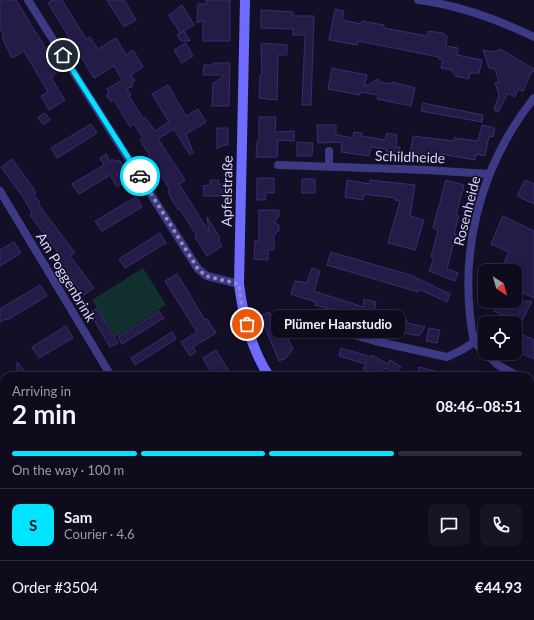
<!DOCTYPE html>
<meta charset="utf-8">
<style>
:root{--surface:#0e0b1c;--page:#171425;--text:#f1f3f6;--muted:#9b9ba3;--line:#2e2b3b;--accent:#00e5ff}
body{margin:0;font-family:Lato,sans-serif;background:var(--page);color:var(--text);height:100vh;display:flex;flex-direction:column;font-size:15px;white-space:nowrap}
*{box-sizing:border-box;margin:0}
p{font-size:13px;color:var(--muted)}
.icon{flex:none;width:22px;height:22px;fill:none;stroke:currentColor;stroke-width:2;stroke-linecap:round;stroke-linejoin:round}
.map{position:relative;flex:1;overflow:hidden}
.side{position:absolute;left:0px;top:372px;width:534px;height:248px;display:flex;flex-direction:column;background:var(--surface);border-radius:12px 12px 0 0;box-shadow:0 2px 10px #0003,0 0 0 1px var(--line)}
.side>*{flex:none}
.needle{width:26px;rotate:143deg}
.fabs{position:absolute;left:478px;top:264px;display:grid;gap:8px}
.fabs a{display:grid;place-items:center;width:44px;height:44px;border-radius:8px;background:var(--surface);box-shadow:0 2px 10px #0003,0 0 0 1px var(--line);font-size:20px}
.pin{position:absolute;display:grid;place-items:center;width:34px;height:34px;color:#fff;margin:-17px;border:2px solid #fff;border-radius:50%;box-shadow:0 1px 4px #0007}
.courier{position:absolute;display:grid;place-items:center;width:40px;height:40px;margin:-20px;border:3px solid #00e5ff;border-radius:50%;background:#fff;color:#222;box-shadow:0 1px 5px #0007}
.bubble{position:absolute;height:28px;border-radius:8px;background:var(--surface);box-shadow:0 2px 10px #0003,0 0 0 1px var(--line);font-size:13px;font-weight:700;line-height:28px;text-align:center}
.overview em{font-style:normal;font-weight:700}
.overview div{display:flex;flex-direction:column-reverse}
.overview{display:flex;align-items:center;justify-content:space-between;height:68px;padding:0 12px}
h1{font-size:26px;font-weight:700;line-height:30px}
.bar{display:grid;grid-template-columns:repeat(4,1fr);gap:6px 4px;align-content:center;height:48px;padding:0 12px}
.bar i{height:5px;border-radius:3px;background:var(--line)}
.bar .current{background:var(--accent)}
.bar p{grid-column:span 4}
.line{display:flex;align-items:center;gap:10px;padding:0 12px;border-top:1px solid var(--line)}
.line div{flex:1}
.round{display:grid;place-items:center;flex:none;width:42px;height:42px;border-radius:8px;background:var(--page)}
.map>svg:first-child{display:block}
.green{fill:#12302f}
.building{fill:#241b47;stroke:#3b2d73}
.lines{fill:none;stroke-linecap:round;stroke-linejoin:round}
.street{stroke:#3d3a85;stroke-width:8}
.secondary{stroke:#6f6bff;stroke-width:10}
.tram{stroke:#00e5ff;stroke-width:1}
.done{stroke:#948fb3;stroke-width:4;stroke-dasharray:0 7.2}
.route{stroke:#00e5ff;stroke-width:5}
.labels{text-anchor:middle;stroke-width:3;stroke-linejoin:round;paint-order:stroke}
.street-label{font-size:14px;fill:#d9d4ff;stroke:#130f26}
</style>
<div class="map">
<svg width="534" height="620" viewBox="0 0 534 620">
<rect width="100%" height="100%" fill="#130f26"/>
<!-- green -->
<path class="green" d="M143,268L166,305L116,337L92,300Z"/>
<!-- building -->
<g class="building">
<path d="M3,0H16L59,70L51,78L65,100L49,110L41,96L48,92L24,51L12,58L2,37L4,36L0,29V2Z"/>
<path d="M53,0H62L86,39L90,37L98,49L116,38L126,55L133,50L143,67L131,75L135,81L131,83L133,86L127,89L131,95L129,96L143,118L145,117L155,131L169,122L152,94L168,85L186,116L198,109L206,122L186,134L193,153L190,155L174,129L158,139L185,180L179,184L209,232L207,217L220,238L218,239L222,246L207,256L195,237L197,236L180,209L178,210L171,198L168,191L170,190L161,175L158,176L152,166L155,165L140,140L143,138L134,124L130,127L114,100L111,102L106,95L109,93L107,89L122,80L114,66L94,78L48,3Z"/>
<path d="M107,0H124L136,20L124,27Z"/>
<path d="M206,0H230V41H203V20L197,23L198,4H206Z"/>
<path d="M182,5L194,25L180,33L169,15Z"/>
<path d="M335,9L344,11L342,20L361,24L362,21L384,25V28L427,36L428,31L443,33L447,36L446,46L458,48L457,55L482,60L479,73H470L469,79L455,76L452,70L441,68L443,60L439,59V57L358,41L357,45L329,40Z"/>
<path d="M261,10L293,12V16H314L311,105H302L305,35H293V29L261,28Z"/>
<path d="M184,31L190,41H181L177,35Z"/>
<path d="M186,43L193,56L182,63L174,50Z"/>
<path d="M261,43L287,45V55H278L277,100L259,98L260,75H262Z"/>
<path d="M500,49L534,69V71L531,73L523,91L518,89L515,97L508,93L498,112L494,110L499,95L495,83L499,82L495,69L489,68L483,50L493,52Z"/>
<path d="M213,63H230L229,106H212L213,83L225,75H203L204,65H213Z"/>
<path d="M332,68L367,75L364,87L378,79L380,82L389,84L393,82L415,88L411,106L377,99L378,95L360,92V95L328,89Z"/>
<path d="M423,103L483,115L482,122L421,111Z"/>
<path d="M45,113L50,120L43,125L38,117Z"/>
<path d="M259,117H276L275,132L294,131V141L278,140L277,157H256L257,141H259Z"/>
<path d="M91,124L97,133L57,158L51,148Z"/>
<path d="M317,125H336V135L353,138L354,132L362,133V136L385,140L387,133L397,135L396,147H400L398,161L385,159L387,149L371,147L369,156L341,152L342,142L318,143Z"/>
<path d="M482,125L495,128L493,137L489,136L485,156L476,154L475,160L441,154L440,160L410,156L413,136L453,141L454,138L478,141Z"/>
<path d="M217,128H228V145H224L217,149Z"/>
<path d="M297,142L313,143L312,156H297Z"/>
<path d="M106,154L110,161L113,159L114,162L119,160L124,168L117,173L124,183L117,187L110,175L79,194L72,184L104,165L100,158Z"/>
<path d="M12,159L34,189L33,190L36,193L34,195L40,203L38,204L75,253L70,256L94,288L84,295L55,258L60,255L30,215L32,213L23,197L1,167Z"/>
<path d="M257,178H274V193L266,192L265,200H257Z"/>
<rect x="302" y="179" width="13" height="14"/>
<path d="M210,180H219L218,184H228L227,196H204L203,186L210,185Z"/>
<path d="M347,180L370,184V180L415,185L410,216L424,220L415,250L388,243L400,201L395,200V198L364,194L363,200L345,197Z"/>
<path d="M446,180L464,185L456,215L459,216L454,234H456L447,269L458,273L455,281L429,271L434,258L431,257L438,230L433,228Z"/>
<path d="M525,180L534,184V204L517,196Z"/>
<path d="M136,197L142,207L102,231L95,221Z"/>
<path d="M259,210H279V216L274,222L279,225V230L274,235V250H268V260L254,259L255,241H259Z"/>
<path d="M503,216L534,231V298L515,289V271H500L509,252L491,244Z"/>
<path d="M160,233L166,243L125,268L119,259Z"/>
<path d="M14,242L21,253L0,266V250Z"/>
<path d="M331,252L410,275L450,294L447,302L419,289L418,292L327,265Z"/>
<path d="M312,268L320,271L314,291L363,307L364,299L376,302L374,313L407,320V323L425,327L419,336L380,328L381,324L347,317L348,314L315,305L316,302L291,294L295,281L307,283Z"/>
<path d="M177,274L205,320L207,319L216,333L193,347L196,352L190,356L181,342L197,332L165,281Z"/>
<path d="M40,285L47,296L7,320L6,319L0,322V309Z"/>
<path d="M499,301H532L521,323H499L503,315L494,311Z"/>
<path d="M97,308L118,343L110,347L90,313Z"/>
<path d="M159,311L164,318L122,344L118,337Z"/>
<path d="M269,312L271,316L276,314L293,349L286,358L279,361L260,316Z"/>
<path d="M66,326L73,338L39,358L32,347Z"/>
<path d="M429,328L440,330L437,343L426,341Z"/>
<path d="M172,332L176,339L135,365L131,358Z"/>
<path d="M521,334L534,340V359L515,351Z"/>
<path d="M341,348L371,357L372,355L388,364L390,360L401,367L397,374L385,368L380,376H375L363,369L366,364L339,356Z"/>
<path d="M216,350L232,376H213L203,358Z"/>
<path d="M17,362L29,376H17Z"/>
<path d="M419,367L442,373V376H417Z"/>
</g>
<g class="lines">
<!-- street -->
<g class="street">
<path d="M28,0L198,269L207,276L239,284"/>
<path d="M418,0C458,5 497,19 534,37"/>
<path d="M278,165L427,170L489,174"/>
<path d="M329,167V151"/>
<path d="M0,191L111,376"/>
<path d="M316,324L375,341L447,357L462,350L474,342L485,353"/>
<path d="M474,342C457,255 479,167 534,98"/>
<path d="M485,353L498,365L518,376"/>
<path d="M530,381L534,383"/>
<path d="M0,477L1,480"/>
<path d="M530,536L534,530"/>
<path d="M0,599L4,597"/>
<path d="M469,620L472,616"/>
</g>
<!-- secondary -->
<g class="secondary">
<path d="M245,0L239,284C243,316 251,349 269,376"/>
<path d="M426,616L428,620"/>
</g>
<!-- tram -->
<g class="tram">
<path d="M0,421L4,430"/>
<path d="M0,434L4,443"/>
<path d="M91,616L93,620"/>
</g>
</g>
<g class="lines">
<!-- done -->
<path class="done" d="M140,176L198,269L206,276L239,284L242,308L247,324"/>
<!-- route -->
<path class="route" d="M63,55L140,176"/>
</g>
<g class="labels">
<!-- street labels -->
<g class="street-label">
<text transform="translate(410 157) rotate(2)" y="5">Schildheide</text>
<text transform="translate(227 191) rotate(-89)" y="5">Apfelstraße</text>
<text transform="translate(467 211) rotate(-76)" y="5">Rosenheide</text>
<text transform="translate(66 277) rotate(59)" y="5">Am Poggenbrink</text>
</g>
</g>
</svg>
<div class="fabs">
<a><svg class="needle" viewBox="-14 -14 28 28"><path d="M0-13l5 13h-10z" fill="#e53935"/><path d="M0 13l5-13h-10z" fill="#9b9ba3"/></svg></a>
<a><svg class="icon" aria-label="locate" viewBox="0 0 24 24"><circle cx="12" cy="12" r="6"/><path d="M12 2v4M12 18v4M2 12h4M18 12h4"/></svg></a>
</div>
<div class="pin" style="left:247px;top:324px;background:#ea580c"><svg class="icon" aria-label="bag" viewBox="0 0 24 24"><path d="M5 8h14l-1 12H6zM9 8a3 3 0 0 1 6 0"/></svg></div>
<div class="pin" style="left:63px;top:55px;background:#1f2937"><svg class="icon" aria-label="home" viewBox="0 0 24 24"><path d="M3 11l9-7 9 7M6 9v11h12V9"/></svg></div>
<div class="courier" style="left:140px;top:176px"><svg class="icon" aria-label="car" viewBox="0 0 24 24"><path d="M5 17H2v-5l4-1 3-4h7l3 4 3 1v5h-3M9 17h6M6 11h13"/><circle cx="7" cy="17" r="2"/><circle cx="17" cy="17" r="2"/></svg></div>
<div class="bubble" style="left:271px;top:310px;width:134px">Plümer Haarstudio</div>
<section class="side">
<div class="overview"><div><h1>2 min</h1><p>Arriving in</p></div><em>08:46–08:51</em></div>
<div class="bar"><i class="current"></i><i class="current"></i><i class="current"></i><i></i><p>On the way · 100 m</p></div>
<div class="line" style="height:72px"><b class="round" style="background:var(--accent);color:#111">S</b><div><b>Sam</b><p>Courier · 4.6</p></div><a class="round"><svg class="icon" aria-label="chat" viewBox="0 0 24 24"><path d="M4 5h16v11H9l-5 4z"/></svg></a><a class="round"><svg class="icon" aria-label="phone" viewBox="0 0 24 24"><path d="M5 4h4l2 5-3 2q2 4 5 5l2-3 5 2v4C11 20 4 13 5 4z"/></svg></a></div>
<div class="line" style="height:52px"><div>Order #3504</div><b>€44.93</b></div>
</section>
</div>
